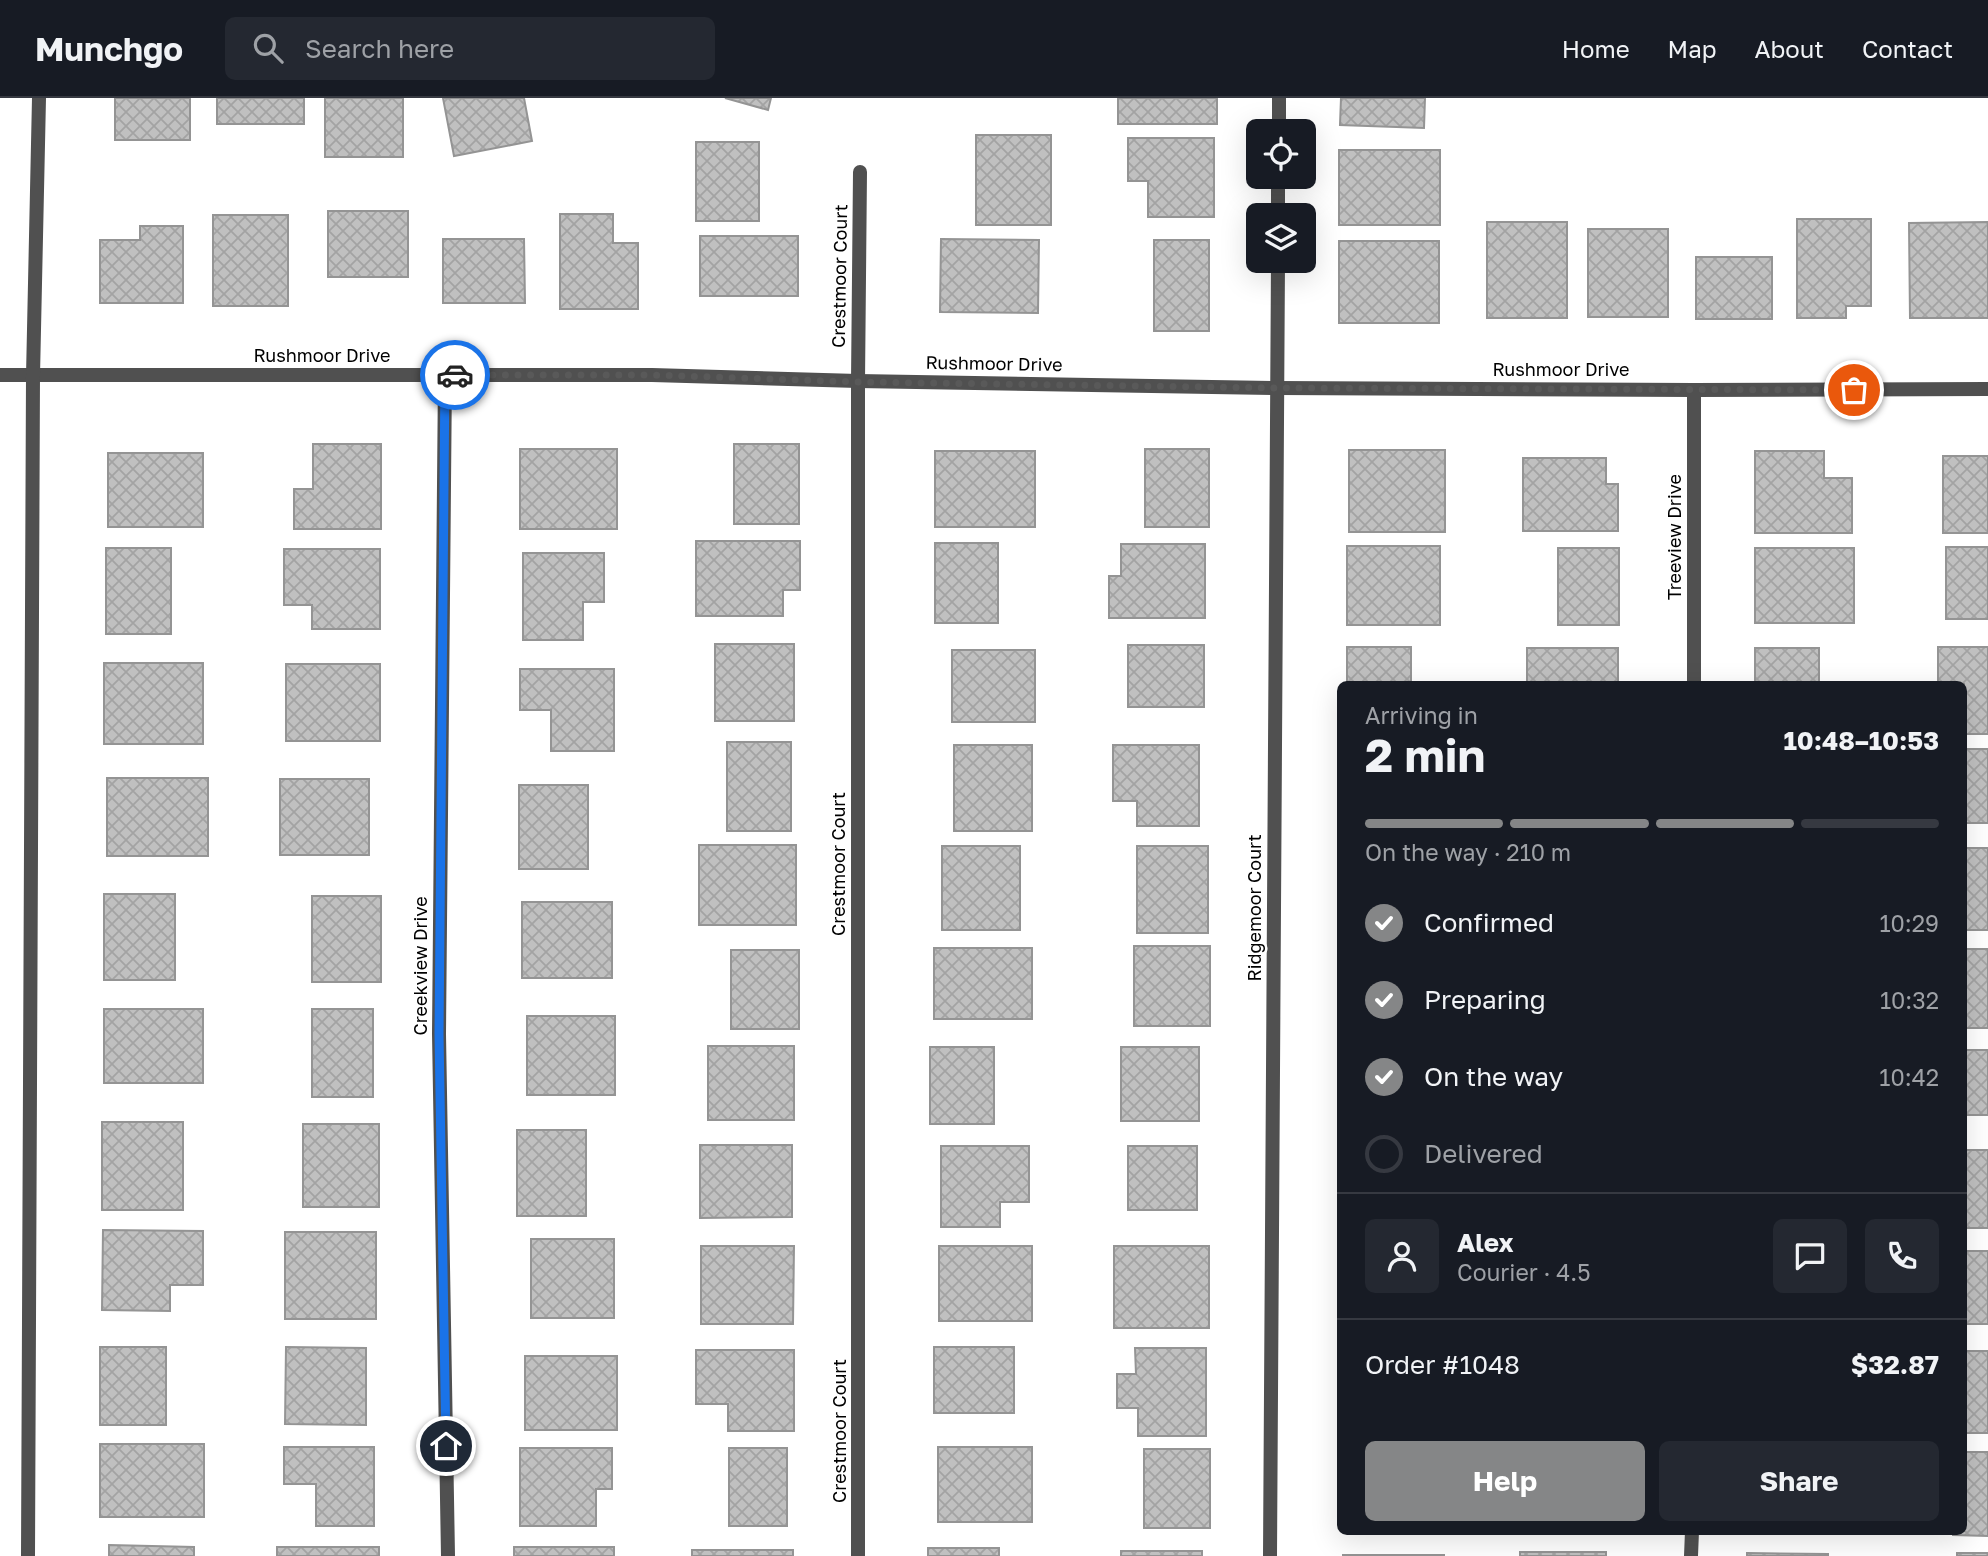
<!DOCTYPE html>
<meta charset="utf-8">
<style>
:root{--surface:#171b24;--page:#242831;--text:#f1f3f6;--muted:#9ea1a6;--line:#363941;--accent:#858687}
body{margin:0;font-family:"Golos Text",sans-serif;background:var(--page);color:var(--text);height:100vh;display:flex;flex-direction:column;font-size:26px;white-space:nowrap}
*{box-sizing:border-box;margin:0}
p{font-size:23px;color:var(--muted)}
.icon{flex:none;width:38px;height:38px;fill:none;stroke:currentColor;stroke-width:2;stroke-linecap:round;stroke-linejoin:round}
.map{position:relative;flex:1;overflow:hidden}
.drawer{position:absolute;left:1337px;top:583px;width:630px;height:854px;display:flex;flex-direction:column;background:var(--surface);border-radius:10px;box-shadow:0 7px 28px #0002}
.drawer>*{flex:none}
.fabs{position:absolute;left:1246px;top:21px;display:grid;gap:14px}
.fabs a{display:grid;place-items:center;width:70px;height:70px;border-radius:10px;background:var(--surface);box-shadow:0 7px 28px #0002;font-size:35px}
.pin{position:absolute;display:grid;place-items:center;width:60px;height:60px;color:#fff;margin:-30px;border:4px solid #fff;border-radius:50%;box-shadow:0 2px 7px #0007}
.courier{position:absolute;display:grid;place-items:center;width:70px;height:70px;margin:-35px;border:5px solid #1a73e8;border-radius:50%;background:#fff;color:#222;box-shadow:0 2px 9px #0007}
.head em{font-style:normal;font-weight:700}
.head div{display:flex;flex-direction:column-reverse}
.head{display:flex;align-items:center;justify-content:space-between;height:119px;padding:0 28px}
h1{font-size:46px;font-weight:700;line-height:52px}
.bar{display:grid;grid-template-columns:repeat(4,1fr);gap:10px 7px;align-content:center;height:84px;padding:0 28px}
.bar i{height:9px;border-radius:5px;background:var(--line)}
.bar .active{background:var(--accent)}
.bar p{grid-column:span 4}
.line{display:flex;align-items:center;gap:18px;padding:0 28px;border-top:2px solid var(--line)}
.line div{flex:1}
.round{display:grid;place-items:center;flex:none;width:74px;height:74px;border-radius:10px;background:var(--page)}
ol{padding:0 28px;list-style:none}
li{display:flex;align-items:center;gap:21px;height:77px}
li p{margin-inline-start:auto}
li .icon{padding:7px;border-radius:50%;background:var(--accent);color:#fff;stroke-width:4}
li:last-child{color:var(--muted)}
li i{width:38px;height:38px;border:4px solid var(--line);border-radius:50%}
.button{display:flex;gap:14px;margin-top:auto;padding:14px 28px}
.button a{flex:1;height:80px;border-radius:10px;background:var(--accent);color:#fff;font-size:28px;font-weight:700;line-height:80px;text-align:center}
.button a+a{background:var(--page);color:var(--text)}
header{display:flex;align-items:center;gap:42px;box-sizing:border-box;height:98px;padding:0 35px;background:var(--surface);border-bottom:2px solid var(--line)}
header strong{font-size:33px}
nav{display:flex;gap:38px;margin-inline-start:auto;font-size:24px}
.search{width:490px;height:63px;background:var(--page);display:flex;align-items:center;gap:18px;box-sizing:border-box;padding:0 24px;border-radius:10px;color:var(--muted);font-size:26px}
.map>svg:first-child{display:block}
.building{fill:url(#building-cross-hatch);stroke:#949494;stroke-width:2}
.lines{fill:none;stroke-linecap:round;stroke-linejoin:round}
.minor{stroke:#505050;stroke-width:14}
.done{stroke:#595959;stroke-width:7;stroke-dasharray:0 12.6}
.route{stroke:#1a73e8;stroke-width:9}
.labels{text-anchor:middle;stroke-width:5;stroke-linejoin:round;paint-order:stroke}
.street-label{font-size:18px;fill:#000;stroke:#fff}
</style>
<header>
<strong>Munchgo</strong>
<div class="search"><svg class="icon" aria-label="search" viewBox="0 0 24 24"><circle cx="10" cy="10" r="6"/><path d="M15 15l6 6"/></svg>Search here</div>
<nav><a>Home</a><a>Map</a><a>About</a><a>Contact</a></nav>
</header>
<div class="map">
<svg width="1988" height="1458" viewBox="0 0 1988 1458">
<defs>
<pattern id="building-cross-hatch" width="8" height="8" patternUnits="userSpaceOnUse" patternTransform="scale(1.75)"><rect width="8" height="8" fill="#c0c0c0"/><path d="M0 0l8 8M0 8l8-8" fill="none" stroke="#a3a3a3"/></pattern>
</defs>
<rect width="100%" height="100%" fill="#fff"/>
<!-- building -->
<g class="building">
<rect x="115" y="0" width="75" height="42"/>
<rect x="217" y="0" width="87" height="26"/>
<rect x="325" y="0" width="78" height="59"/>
<path d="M443,0H524L532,43L454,58Z"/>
<path d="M725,0H771L768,12Z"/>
<rect x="1118" y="0" width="99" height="26"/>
<path d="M1341,0H1425L1424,30L1340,27Z"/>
<rect x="976" y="37" width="75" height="90"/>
<path d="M1128,40H1214V119H1148V83H1128Z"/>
<rect x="696" y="44" width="63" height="79"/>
<rect x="1339" y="52" width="101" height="75"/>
<rect x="328" y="113" width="80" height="66"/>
<path d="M560,116H613V145H638V211H560Z"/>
<rect x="213" y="117" width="75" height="91"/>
<path d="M1797,121H1871V208H1846V220H1797Z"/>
<rect x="1487" y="124" width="80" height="96"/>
<path d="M1988,124V220H1910L1909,125Z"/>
<path d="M140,128H183V205H100V142H140Z"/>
<rect x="1588" y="131" width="80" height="88"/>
<rect x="700" y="138" width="98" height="60"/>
<path d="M443,141H524L525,205H443Z"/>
<path d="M941,141L1039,142L1038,215L940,214Z"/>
<rect x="1154" y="142" width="55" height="91"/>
<rect x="1339" y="143" width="100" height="82"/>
<rect x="1696" y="159" width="76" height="62"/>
<path d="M313,346H381V431H294V391H313Z"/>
<rect x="734" y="346" width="65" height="80"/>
<rect x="520" y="351" width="97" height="80"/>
<rect x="1145" y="351" width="64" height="78"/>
<rect x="1349" y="352" width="96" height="82"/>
<rect x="935" y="353" width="100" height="76"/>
<path d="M1755,353H1824V380H1852V435H1755Z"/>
<rect x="108" y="355" width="95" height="74"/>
<rect x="1943" y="358" width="45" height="77"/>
<path d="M1523,360H1606V386H1618V433H1523Z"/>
<path d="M696,443H800V492H783V518H696Z"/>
<rect x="935" y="445" width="63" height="80"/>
<path d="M1121,446H1205V520H1109V478H1121Z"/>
<rect x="1347" y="448" width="93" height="79"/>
<rect x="1946" y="449" width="42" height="72"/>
<rect x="106" y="450" width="65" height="86"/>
<rect x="1558" y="450" width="61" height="77"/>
<rect x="1755" y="450" width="99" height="75"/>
<path d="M284,451H380V531H312V507H284Z"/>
<path d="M523,455H604V504H583V542H523Z"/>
<rect x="715" y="546" width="79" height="77"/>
<rect x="1128" y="547" width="76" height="62"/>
<rect x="1347" y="549" width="64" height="37"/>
<path d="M1938,549H1988V636H1964V586H1938Z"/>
<rect x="1527" y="550" width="91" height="36"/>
<rect x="1755" y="550" width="64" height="36"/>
<rect x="952" y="552" width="83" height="72"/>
<rect x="104" y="565" width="99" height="81"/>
<rect x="286" y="566" width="94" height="77"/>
<path d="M520,571H614V653H551V612H520Z"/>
<rect x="727" y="644" width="64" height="89"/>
<rect x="954" y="647" width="78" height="86"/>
<path d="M1113,647H1199V728H1137V703H1113Z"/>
<rect x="1964" y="651" width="24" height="74"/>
<rect x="107" y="680" width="101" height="78"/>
<rect x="280" y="681" width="89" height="76"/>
<rect x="519" y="687" width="69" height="84"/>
<rect x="699" y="747" width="97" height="80"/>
<rect x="942" y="748" width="78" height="84"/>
<rect x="1137" y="748" width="71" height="87"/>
<rect x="1964" y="750" width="24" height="82"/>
<rect x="104" y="796" width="71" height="86"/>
<rect x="312" y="798" width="69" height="86"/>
<rect x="522" y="804" width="90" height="76"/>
<rect x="1134" y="848" width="76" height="80"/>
<rect x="934" y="850" width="98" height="71"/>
<rect x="1964" y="851" width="24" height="79"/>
<rect x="731" y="852" width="68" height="79"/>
<rect x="104" y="911" width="99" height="74"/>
<rect x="312" y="911" width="61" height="88"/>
<rect x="527" y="918" width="88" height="79"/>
<rect x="708" y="948" width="86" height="74"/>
<rect x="930" y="949" width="64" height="77"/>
<rect x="1121" y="949" width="78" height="74"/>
<rect x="1964" y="952" width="24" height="65"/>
<rect x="102" y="1024" width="81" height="88"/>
<rect x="303" y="1026" width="76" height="83"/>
<rect x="517" y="1032" width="69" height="86"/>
<path d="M700,1047H792V1119L700,1120Z"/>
<path d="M941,1048H1029V1104H1000V1129H941Z"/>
<rect x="1128" y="1048" width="69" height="64"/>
<rect x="1964" y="1052" width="24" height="78"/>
<path d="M103,1132L203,1133V1187H170V1213L102,1212Z"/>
<rect x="285" y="1134" width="91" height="87"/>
<rect x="531" y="1141" width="83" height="79"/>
<path d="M701,1148H794L793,1226H701Z"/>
<rect x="939" y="1148" width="93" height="75"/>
<rect x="1114" y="1148" width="95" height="82"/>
<rect x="1964" y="1153" width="24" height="73"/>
<rect x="100" y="1249" width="66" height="78"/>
<path d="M286,1249L366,1250V1327L285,1326Z"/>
<rect x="934" y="1249" width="80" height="66"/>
<path d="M1135,1250H1206V1338H1138V1310H1117V1276H1136Z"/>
<path d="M696,1252H794V1333H728V1306H696Z"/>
<rect x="1964" y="1253" width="24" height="82"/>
<rect x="525" y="1258" width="92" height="74"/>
<rect x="100" y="1346" width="104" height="73"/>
<path d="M284,1349H374V1428H316V1386H284Z"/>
<rect x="938" y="1349" width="94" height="75"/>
<path d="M520,1350H612V1391H596V1428H520Z"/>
<rect x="729" y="1350" width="58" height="78"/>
<rect x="1144" y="1351" width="66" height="79"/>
<path d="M1964,1354H1988V1438L1953,1437V1433H1964Z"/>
<rect x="1547" y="1433" width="62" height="2"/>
<path d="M109,1447L194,1449V1458H109Z"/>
<rect x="277" y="1449" width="102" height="9"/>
<rect x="514" y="1449" width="100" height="9"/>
<rect x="928" y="1450" width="71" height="8"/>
<rect x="692" y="1452" width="101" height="6"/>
<rect x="1121" y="1453" width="81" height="5"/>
<rect x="1520" y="1454" width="86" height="4"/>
<path d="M1747,1455L1828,1456V1458H1747Z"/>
<rect x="1957" y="1455" width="31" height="3"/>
<rect x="1343" y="1457" width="101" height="1"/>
</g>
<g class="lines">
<!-- minor -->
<g class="minor">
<path d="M1279,33V0"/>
<path d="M1278,117V79"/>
<path d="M0,277H652L858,283L1278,290L1694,292L1988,291"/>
<path d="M445,277L439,936L448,1458"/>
<path d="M1694,292V586"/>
<path d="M28,1458L33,278L39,0"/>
<path d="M858,1458V283L860,74"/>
<path d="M1270,1458L1278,163"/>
<path d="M1691,1458L1692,1433"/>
</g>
</g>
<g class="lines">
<!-- done -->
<path class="done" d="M455,277H652L858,284L1278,290L1854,292"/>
<!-- route -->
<path class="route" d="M446,1348L439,936L445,277H455"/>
</g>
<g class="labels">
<!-- street labels -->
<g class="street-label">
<text transform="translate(840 178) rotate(-89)" y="6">Crestmoor Court</text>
<text x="322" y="264">Rushmoor Drive</text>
<text transform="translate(994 266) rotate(1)" y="6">Rushmoor Drive</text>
<text x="1561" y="278">Rushmoor Drive</text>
<text transform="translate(1675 439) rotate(-90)" y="6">Treeview Drive</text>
<text transform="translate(839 766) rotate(-90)" y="6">Crestmoor Court</text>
<text transform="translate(1255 810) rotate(-90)" y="6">Ridgemoor Court</text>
<text transform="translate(421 868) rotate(-90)" y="6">Creekview Drive</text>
<text transform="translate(840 1333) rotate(-90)" y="6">Crestmoor Court</text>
</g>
</g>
</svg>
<div class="fabs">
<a><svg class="icon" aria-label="locate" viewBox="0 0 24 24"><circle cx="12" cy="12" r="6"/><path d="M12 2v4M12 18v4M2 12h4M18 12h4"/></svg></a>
<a><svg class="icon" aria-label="layers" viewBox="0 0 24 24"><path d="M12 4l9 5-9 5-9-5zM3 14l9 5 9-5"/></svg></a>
</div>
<div class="pin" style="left:1854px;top:292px;background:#ea580c"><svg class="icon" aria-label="bag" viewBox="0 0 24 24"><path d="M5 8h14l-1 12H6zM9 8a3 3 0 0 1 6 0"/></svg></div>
<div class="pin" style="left:446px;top:1348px;background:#1f2937"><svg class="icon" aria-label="home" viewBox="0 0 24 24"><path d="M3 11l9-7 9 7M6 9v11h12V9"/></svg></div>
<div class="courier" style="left:455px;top:277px"><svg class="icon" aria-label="car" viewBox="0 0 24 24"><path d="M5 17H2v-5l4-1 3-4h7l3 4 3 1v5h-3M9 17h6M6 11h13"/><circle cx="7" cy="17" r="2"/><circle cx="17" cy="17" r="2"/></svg></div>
<section class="drawer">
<div class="head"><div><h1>2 min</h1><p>Arriving in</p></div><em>10:48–10:53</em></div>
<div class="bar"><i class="active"></i><i class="active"></i><i class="active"></i><i></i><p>On the way · 210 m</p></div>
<ol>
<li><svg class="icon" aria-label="check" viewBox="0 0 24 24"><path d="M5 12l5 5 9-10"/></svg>Confirmed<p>10:29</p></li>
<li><svg class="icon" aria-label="check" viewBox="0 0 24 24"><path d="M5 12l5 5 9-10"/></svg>Preparing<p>10:32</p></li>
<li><svg class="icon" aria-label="check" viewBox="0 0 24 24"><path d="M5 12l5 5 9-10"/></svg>On the way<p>10:42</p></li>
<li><i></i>Delivered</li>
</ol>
<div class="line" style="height:126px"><a class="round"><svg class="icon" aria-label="person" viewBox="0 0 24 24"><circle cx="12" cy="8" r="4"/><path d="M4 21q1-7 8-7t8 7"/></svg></a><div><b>Alex</b><p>Courier · 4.5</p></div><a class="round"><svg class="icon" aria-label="chat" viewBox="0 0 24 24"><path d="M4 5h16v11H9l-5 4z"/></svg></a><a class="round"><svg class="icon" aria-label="phone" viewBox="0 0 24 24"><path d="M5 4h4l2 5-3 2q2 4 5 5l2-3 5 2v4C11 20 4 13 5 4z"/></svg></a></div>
<div class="line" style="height:91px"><div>Order #1048</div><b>$32.87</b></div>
<div class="button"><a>Help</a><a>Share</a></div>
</section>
</div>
